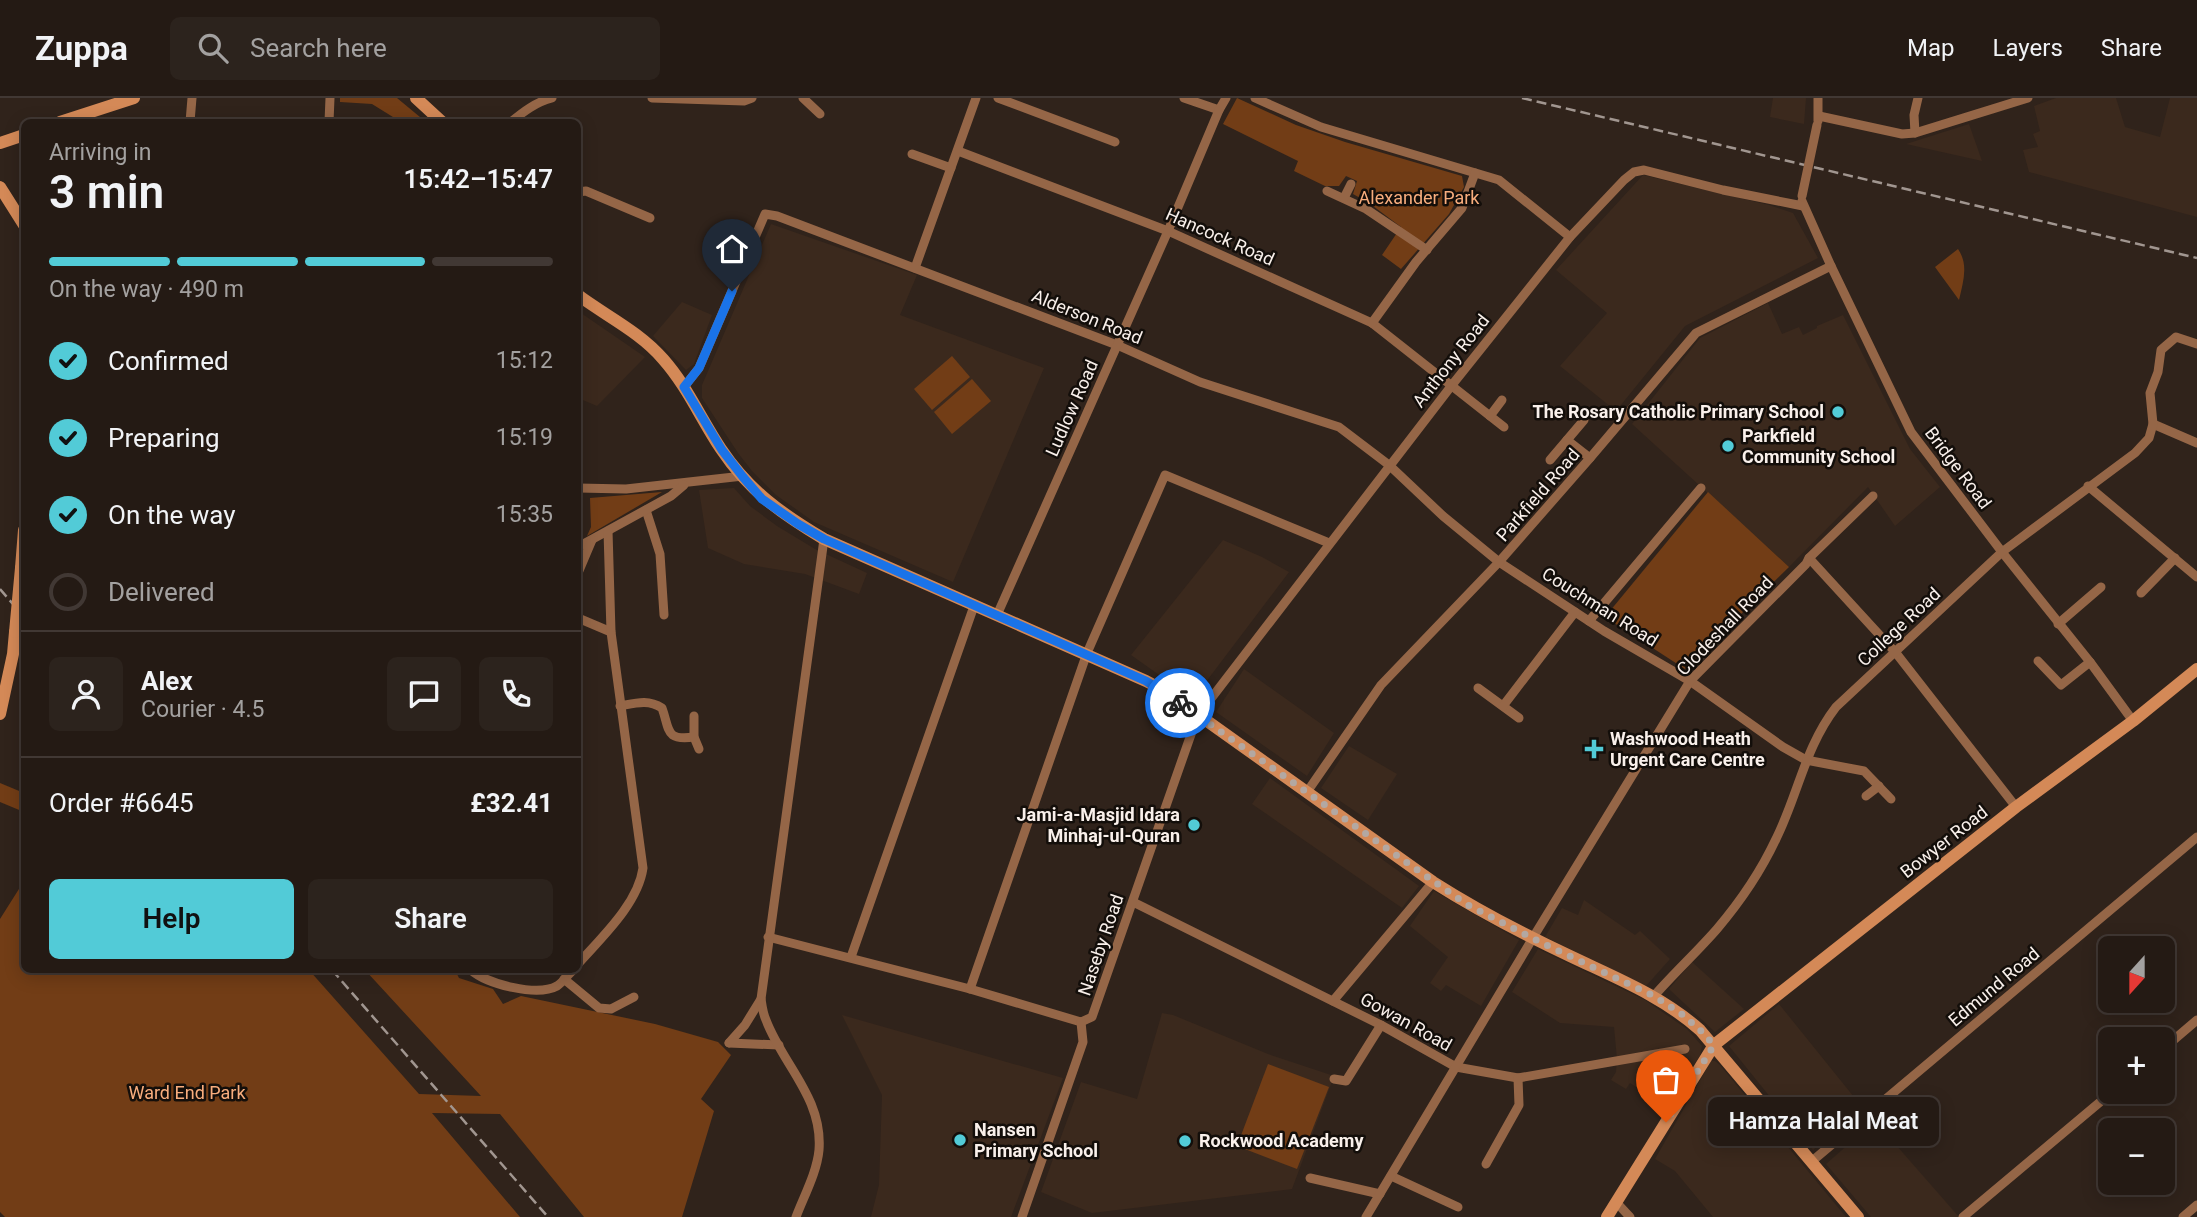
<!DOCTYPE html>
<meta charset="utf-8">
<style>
:root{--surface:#241a14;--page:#2c231d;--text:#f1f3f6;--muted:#a3a1a0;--line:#413834;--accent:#52cbd7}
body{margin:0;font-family:Roboto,sans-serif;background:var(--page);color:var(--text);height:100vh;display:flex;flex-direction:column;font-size:26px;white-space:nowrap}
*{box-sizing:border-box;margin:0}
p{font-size:23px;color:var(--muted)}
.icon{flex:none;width:38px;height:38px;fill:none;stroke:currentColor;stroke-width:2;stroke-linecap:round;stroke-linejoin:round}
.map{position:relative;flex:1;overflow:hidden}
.panel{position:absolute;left:21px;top:21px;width:560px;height:854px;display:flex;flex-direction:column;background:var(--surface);border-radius:10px;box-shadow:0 4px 18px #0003,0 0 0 2px var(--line)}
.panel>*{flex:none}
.needle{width:46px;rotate:201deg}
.controls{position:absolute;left:2098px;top:838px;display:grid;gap:14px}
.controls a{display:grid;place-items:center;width:77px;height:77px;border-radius:10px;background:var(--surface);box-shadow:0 4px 18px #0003,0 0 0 2px var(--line);font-size:35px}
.pin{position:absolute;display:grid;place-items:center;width:60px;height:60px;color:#fff;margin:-72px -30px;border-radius:50% 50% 50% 0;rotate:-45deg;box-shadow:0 0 7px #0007}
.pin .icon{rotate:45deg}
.courier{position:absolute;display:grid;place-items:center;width:70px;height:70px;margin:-35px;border:5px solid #1a73e8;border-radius:50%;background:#fff;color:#222;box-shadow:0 2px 9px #0007}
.bubble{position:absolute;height:49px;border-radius:10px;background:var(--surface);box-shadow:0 4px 18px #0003,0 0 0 2px var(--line);font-size:23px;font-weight:600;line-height:49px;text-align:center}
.summary em{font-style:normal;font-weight:600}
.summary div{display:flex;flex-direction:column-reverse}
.summary{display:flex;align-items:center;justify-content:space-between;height:119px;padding:0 28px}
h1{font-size:46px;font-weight:600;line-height:52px}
.bar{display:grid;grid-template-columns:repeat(4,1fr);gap:10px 7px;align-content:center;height:84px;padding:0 28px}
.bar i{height:9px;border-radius:5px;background:var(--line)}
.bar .on{background:var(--accent)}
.bar p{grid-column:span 4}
.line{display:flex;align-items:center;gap:18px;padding:0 28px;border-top:2px solid var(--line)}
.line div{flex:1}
.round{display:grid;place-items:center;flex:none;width:74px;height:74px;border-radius:10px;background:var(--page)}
ol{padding:0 28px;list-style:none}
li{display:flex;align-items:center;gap:21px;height:77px}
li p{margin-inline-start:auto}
li .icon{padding:7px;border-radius:50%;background:var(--accent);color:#111;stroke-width:4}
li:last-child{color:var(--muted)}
li i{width:38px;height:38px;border:4px solid var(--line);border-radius:50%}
.button{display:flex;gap:14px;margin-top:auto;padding:14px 28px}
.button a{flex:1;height:80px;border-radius:10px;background:var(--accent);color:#111;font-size:28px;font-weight:600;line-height:80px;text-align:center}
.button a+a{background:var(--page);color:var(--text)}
header{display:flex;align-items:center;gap:42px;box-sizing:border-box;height:98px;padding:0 35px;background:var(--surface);border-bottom:2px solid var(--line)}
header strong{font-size:33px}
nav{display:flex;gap:38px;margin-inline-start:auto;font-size:24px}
.search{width:490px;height:63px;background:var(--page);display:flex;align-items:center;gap:18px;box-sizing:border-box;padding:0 24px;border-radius:10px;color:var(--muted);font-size:26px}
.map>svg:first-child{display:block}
.built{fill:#3b291d}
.green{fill:#723d16}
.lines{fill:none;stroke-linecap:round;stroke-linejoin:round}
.street{stroke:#956647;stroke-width:9}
.secondary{stroke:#d48957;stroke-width:12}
.rail{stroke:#a19690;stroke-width:2.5;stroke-dasharray:10 5;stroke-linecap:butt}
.street-bridge{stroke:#956647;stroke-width:9}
.secondary-bridge{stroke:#d48957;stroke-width:12}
.done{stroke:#b3a8a2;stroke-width:7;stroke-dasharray:0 12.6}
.route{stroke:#1a73e8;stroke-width:9}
.poi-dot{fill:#52cbd7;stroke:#130e0a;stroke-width:2.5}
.labels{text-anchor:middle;stroke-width:5;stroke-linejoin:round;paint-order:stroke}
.park-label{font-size:18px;fill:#f8ad7d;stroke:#130e0a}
.street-label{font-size:18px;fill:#f9f0eb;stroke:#130e0a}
.poi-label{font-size:18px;font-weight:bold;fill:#f9f0eb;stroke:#130e0a;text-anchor:start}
</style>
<header>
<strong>Zuppa</strong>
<div class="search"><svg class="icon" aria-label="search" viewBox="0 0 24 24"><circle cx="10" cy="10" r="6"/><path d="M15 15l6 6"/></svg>Search here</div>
<nav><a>Map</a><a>Layers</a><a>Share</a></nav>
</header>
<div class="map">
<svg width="2197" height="1119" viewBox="0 0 2197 1119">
<rect width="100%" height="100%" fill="#30231b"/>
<!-- built -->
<g class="built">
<path d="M1773,0H1806L1804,26L1770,19Z"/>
<path d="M2056,0H2116L2125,29L2160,39L2170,0H2197V119L2029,74L2023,52L2038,49L2033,36L2040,33L2034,8Z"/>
<path d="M1969,26L1982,63L1906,46Z"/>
<path d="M1643,77L1769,107L1793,115L1818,160L1685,228L1616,313L1560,268L1607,215L1556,172Z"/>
<path d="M771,126L917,177L900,217L1044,270L953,484L814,424L776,397L752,373L738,355L702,300V287Z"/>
<path d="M682,204L712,217L694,266L686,272L653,238Z"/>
<path d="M1768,205L1782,236L1799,229L1803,237L1817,230V228L1843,217L1910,351L1940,389L1895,428L1868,389L1789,469L1632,326L1700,240Z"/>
<path d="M578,213L645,259L597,308L578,300Z"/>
<path d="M734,390L750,408L777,428L815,451L867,475L859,496L805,476L744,466L708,450L699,392Z"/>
<path d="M1223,442L1262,459L1289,474L1193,601L1131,557Z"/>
<path d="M1244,571L1334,635L1307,678L1216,614Z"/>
<path d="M1349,648L1397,676L1368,722L1321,690Z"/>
<path d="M1270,680L1419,788L1402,810L1252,706Z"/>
<path d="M1434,793L1519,842L1481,908L1446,887L1441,893L1430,885L1448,859L1410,828Z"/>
<path d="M1584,802L1635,837L1640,833L1670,861L1646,888L1545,839L1562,810L1578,817Z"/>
<path d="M1538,851L1645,902L1687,931L1702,948L1700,958L1665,1008L1630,985L1626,991L1611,982L1616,974L1617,961L1614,929L1560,925L1512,894Z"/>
<path d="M1692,864L1744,911L1715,934L1669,891Z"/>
<path d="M1779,906L1862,1009L1813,1052L1729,948Z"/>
<path d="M1162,915L1173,917L1268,956L1334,978L1292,1091L1092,1115L1041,1094L1081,984L1137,1001Z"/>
<path d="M842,917L1063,980L1011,1119H871L879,1087L882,997Z"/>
<path d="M1711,963H1715L1720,967L1846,1119H1713L1675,1073L1655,1061Z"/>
<path d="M1875,1023L1959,1119H1871L1826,1066Z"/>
</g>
<!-- green -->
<g class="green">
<path d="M340,0H397L426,24H401L372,6L340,4Z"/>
<path d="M1237,0L1296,27L1345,44L1462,78L1464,89L1449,116L1401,171L1382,157L1401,129L1369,105L1353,96L1357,83L1346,78L1339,88H1325L1294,73L1298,63L1223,26Z"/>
<path d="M1958,151C1969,167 1963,184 1959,202L1935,169Z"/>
<path d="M952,258L970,279L932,312L914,291Z"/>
<path d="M972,281L991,303L952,336L934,314Z"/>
<path d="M662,394L587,438L591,429L590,400Z"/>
<path d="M1708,394L1789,469L1685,571L1605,519Z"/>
<path d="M0,685L24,695V714L0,704Z"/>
<path d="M24,783V872H309L419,996L481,998L365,872H455L459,880L493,891L503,906L521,898L655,926L718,944L731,957L701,1001L714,1013L682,1119H584L500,1016L432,1015L520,1119H5L0,1114V821Z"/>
<path d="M1268,966L1329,989L1297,1071L1237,1048Z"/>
</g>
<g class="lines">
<!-- street -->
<g class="street">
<path d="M652,0L744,3L752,0"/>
<path d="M803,0L820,16"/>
<path d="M998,0L1115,44"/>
<path d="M1184,0L1219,12"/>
<path d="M1255,0L1321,29L1499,82L1570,139"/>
<path d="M1819,18L1902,36L1915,35L2028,0"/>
<path d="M1818,23V0"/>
<path d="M190,24L192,0"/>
<path d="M329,24L330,0"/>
<path d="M511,24C523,14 536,4 552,0"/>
<path d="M1915,35L1914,17L1918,0"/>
<path d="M958,53L1168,133L1372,225L1504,329"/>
<path d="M912,56L951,70"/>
<path d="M1327,93L1366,111L1427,152"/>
<path d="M578,94L586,93L650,120"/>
<path d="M1344,100L1351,86"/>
<path d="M1802,103L1831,168L1911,334L2002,454L2090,564L2133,623"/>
<path d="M915,170L976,0"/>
<path d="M1372,225L1416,164L1462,110L1475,75"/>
<path d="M684,289L699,270L765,116L777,118L1117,247L1200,284L1339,329L1389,367L1443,418L1499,464L1604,533L1690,583L1783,649L1806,662L1864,673L1891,701"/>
<path d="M1490,318L1502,302"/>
<path d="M2153,326L2197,345"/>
<path d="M1567,342L1584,322"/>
<path d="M1550,362L1567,342L1590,360"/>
<path d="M2088,388L2197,479"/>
<path d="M578,390L626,391L743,378"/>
<path d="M646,412L660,456L664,517"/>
<path d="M578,449L671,398L684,387"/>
<path d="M1809,460L1896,555L2016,709"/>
<path d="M578,475L592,442"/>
<path d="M2141,495L2175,460"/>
<path d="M997,517L1168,133L1219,12L1226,0"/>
<path d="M578,520L611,534"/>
<path d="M1589,523L1701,390"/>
<path d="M2058,526L2101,489"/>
<path d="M2038,563L2061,587L2090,564"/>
<path d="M1478,590L1519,620"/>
<path d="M620,608C636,605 648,601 662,610C670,632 665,643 694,639"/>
<path d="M1503,608L1575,514"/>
<path d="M694,618V639L699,651"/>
<path d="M1307,694L1381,587L1499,464L1590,360L1696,235L1831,168"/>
<path d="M1866,698L1879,688"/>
<path d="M1133,804L1381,927L1456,969L1518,980L1685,951"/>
<path d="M768,839L970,891L1081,924"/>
<path d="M851,859L974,508"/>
<path d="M578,866C601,840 638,806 643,770L611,534L608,433"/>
<path d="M471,872C487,886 537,899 557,888C563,884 568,877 573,872"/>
<path d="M564,881L599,910L611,911L634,899"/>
<path d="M970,891L1087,555L1165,377L1329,445"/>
<path d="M1654,898C1674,875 1697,854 1717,831C1740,804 1761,773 1776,741C1798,697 1805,649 1836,609L2002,454L2135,355L2149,340L2153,326L2150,295L2158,274L2161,252L2176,239L2197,246"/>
<path d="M1333,903L1433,784"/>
<path d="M1081,924L1092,919L1195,625L1203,611L1452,287L1570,139L1624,82L1634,74L1644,72L1723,92L1803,108"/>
<path d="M729,945L745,927L761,901"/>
<path d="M729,945L779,947"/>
<path d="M2163,951L2197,922"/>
<path d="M1334,981L1346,983L1381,927"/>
<path d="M1811,1064L2197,739"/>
<path d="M1486,1066L1519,1007L1518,980"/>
<path d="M1391,1078L1458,1109"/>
<path d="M1310,1080L1380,1096"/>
<path d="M1616,1104L1630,1119"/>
<path d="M796,1119C804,1098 817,1074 819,1052C823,1000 783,967 766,922C763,916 762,908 761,901L824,441"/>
<path d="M1022,1119L1083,944L1081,924"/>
<path d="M1366,1119L1537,833L1690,583L1806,466L1809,460L1873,398"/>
<path d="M1963,1119L2112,994"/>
<path d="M2183,1119L2197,1107"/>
</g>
<!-- secondary -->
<g class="secondary">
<path d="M416,0L442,24"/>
<path d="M60,24L134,0"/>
<path d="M0,45L24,37"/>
<path d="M0,89L24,127"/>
<path d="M578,197C606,218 640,234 663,261C687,288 701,321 721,351C749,393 782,416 824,441L1146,583L1165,593L1433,784C1477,812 1523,836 1570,858C1616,880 1662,898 1700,932L1858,1119"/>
<path d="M21,470L24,432"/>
<path d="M0,616L13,556L15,534"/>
<path d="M1607,1119L1714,947L2016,709L2133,623L2197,571"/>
</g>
<!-- rail -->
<g class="rail">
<path d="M1522,0L2197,160"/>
<path d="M0,491L24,519"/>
<path d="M332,872L548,1119"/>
</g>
<!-- street-bridge -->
<path class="street-bridge" d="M1802,98L1817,27"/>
<!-- secondary-bridge -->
<path class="secondary-bridge" d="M15,534L21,470"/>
</g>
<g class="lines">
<!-- done -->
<path class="done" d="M1180,605L1466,806L1542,845L1654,898L1683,917L1700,932L1714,947L1666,1024"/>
<!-- route -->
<path class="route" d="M732,193L699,270L684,289L722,352L743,379L762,401L798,426L824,441L1146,583L1180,605"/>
</g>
<!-- markers -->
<g class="poi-dot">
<circle cx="1838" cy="314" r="7"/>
<circle cx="1728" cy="348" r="7"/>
<path d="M1590.5 640.5h7v7h7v7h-7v7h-7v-7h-7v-7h7z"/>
<circle cx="1194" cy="727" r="7"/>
<circle cx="960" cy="1042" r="7"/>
<circle cx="1185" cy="1043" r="7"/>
</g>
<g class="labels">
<!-- park labels -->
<g class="park-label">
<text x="1419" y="106">Alexander Park</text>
<text x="187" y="1001">Ward End Park</text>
</g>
<!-- street labels -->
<g class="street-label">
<text transform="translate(1220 139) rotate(24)" y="6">Hancock Road</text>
<text transform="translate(1087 219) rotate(22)" y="6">Alderson Road</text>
<text transform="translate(1451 263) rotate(-52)" y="6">Anthony Road</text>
<text transform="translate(1072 310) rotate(-66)" y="6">Ludlow Road</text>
<text transform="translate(1958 370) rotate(53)" y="6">Bridge Road</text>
<text transform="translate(1538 397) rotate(-49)" y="6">Parkfield Road</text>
<text transform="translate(1600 509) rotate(32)" y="6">Couchman Road</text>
<text transform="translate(1725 528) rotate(-46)" y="6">Clodeshall Road</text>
<text transform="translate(1899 529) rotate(-43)" y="6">College Road</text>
<text transform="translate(1944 744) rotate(-38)" y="6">Bowyer Road</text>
<text transform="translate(1101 847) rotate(-71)" y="6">Naseby Road</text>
<text transform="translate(1994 889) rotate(-40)" y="6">Edmund Road</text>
<text transform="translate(1406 924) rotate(29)" y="6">Gowan Road</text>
</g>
<!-- poi labels -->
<g class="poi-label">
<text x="1824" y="320" text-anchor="end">The Rosary Catholic Primary School</text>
<text x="1742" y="344">Parkfield<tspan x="1742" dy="21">Community School</tspan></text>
<text x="1610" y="647">Washwood Heath<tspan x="1610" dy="21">Urgent Care Centre</tspan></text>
<text x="1180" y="723" text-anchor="end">Jami-a-Masjid Idara<tspan x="1180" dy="21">Minhaj-ul-Quran</tspan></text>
<text x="974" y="1038">Nansen<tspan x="974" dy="21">Primary School</tspan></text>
<text x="1199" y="1049">Rockwood Academy</text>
</g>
</g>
</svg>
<div class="controls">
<a><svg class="needle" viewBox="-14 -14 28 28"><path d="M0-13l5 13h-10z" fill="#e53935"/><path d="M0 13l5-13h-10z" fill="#a3a1a0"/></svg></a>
<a>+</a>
<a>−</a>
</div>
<div class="pin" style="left:1666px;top:1024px;background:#ea580c"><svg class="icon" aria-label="bag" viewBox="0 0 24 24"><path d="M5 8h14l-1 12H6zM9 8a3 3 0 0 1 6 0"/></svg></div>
<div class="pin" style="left:732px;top:193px;background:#1f2937"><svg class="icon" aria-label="home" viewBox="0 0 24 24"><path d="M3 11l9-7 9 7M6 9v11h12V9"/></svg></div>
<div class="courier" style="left:1180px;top:605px"><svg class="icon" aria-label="bike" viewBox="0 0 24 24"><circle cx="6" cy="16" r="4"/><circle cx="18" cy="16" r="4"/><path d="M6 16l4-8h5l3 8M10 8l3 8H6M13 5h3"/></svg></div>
<div class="bubble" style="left:1708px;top:999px;width:231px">Hamza Halal Meat</div>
<section class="panel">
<div class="summary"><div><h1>3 min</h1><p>Arriving in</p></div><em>15:42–15:47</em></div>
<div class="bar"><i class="on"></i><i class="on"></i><i class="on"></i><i></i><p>On the way · 490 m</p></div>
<ol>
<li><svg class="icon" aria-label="check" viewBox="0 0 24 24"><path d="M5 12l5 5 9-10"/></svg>Confirmed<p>15:12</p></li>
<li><svg class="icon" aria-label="check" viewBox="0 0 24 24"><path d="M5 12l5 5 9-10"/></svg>Preparing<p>15:19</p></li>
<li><svg class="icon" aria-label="check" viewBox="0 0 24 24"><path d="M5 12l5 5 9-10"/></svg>On the way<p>15:35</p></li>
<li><i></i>Delivered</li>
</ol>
<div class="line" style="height:126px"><a class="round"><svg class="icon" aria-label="person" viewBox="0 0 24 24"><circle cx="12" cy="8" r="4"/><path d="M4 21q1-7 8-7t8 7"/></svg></a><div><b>Alex</b><p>Courier · 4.5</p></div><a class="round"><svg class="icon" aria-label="chat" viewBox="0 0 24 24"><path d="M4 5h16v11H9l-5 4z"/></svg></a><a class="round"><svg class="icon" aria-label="phone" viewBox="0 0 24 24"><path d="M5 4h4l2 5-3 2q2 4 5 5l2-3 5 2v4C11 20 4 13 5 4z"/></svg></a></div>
<div class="line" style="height:91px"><div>Order #6645</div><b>£32.41</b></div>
<div class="button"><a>Help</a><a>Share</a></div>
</section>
</div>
